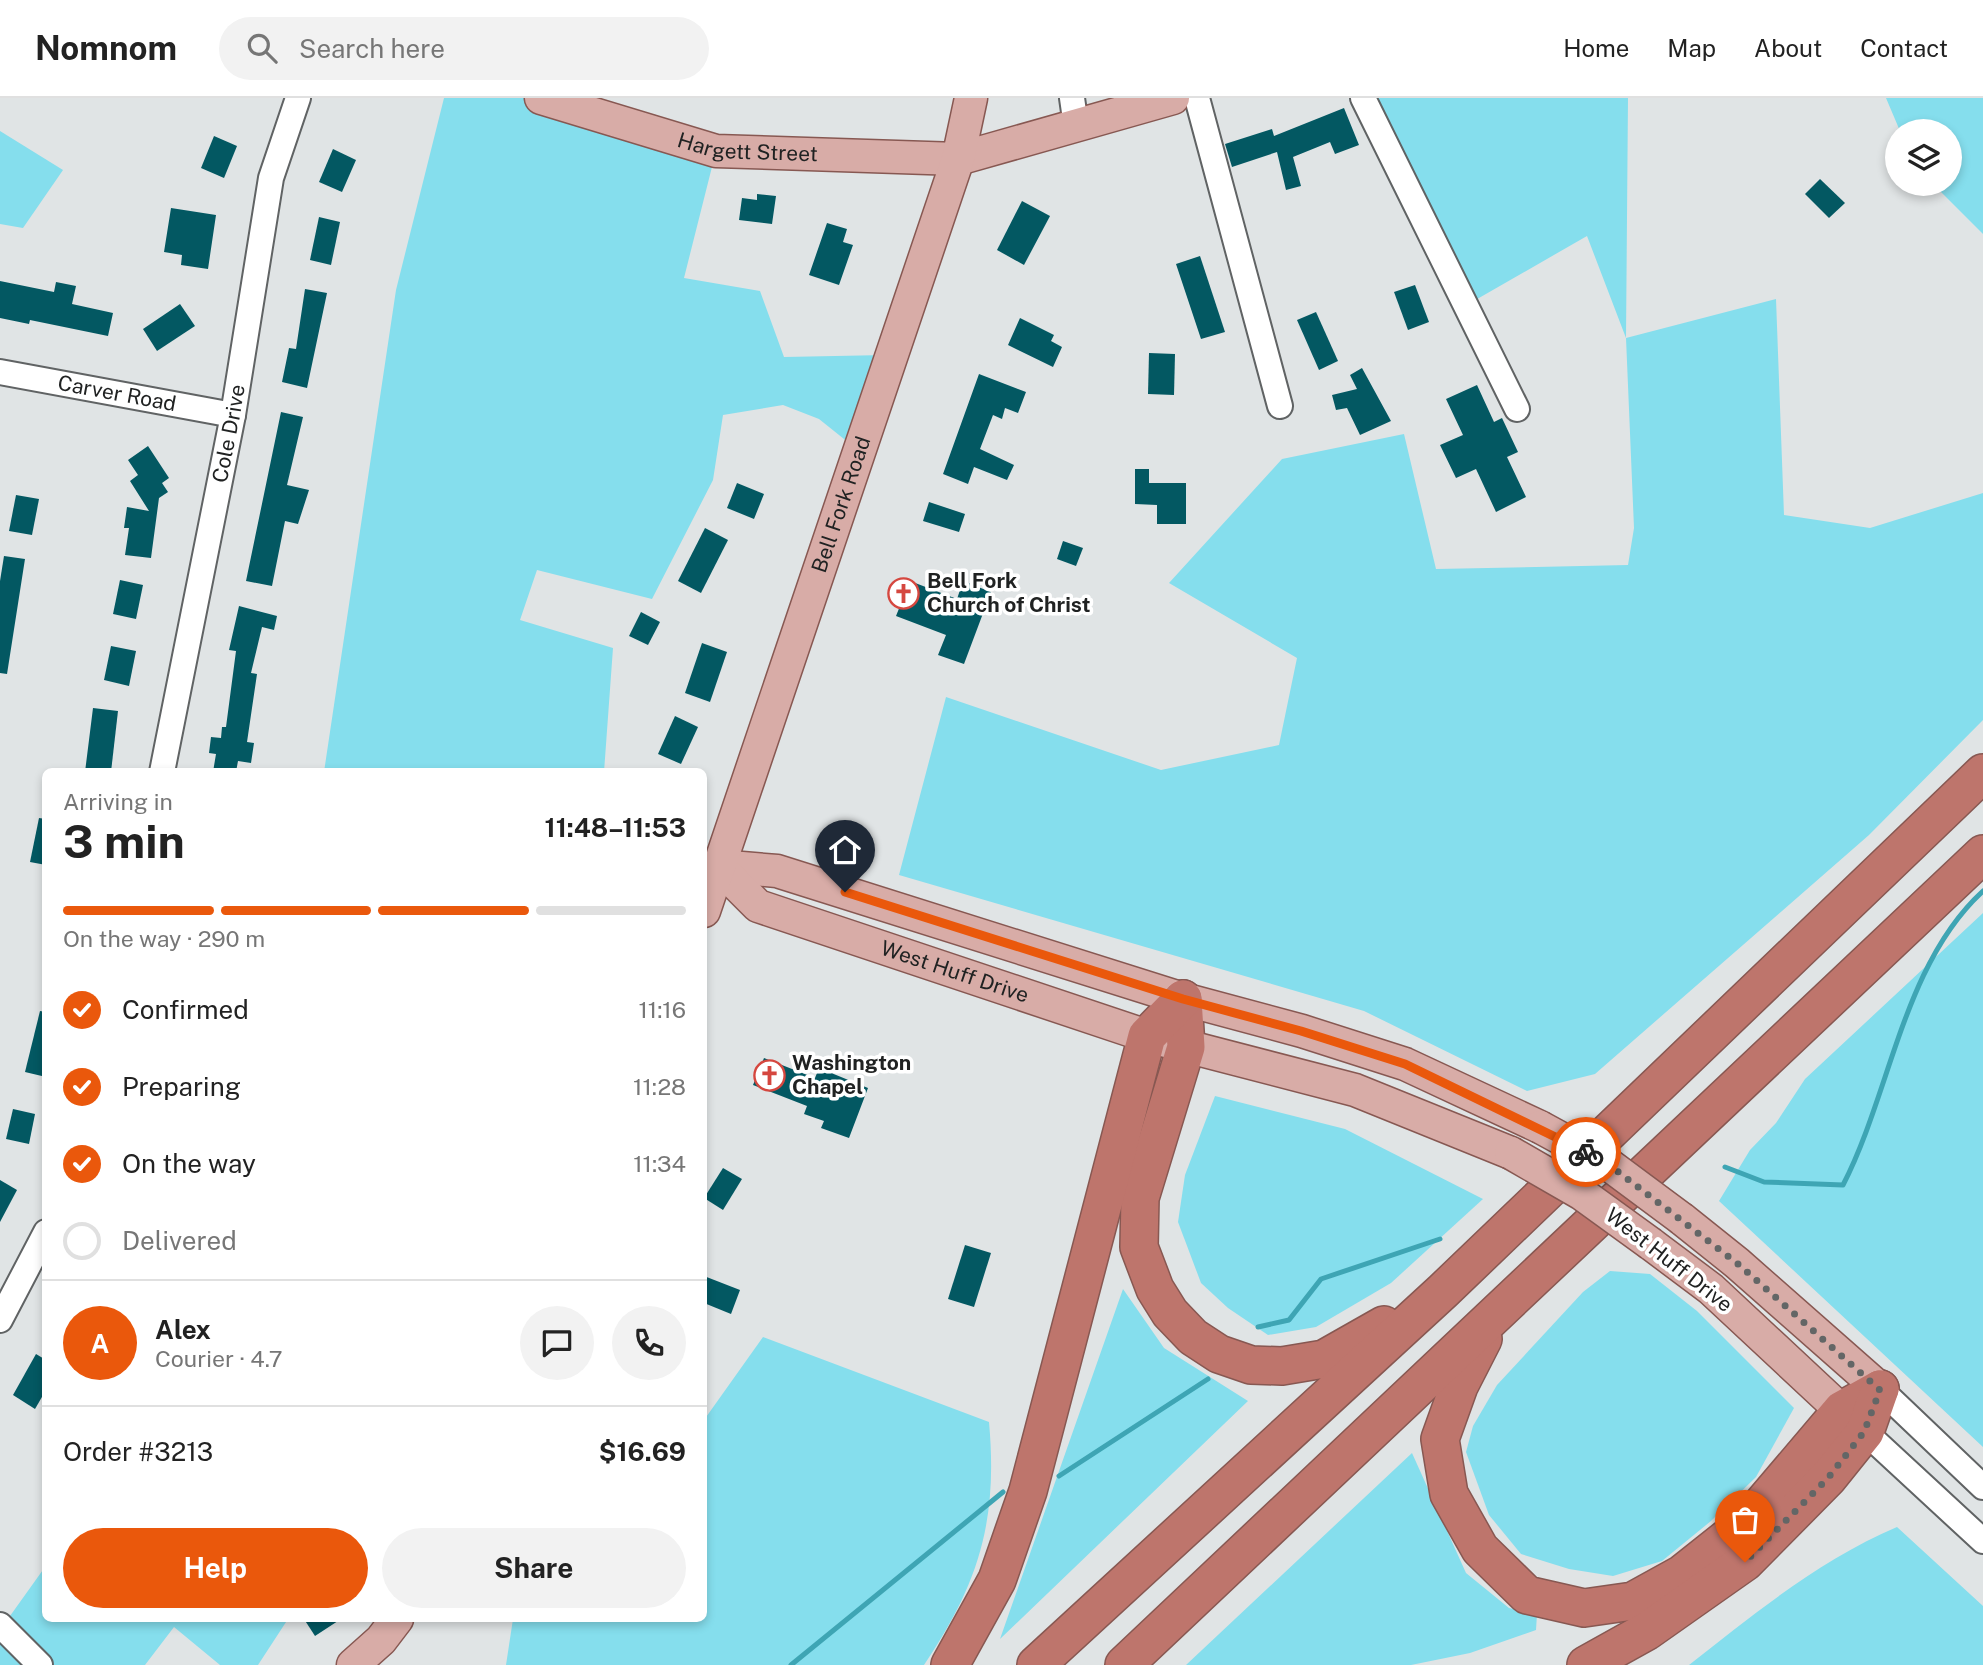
<!DOCTYPE html>
<meta charset="utf-8">
<style>
:root{--surface:#fff;--page:#f2f2f2;--text:#222;--muted:#767676;--line:#e0e0e0;--accent:#ea580c}
body{margin:0;font-family:"Public Sans",sans-serif;background:var(--page);color:var(--text);height:100vh;display:flex;flex-direction:column;font-size:26px;white-space:nowrap}
*{box-sizing:border-box;margin:0}
p{font-size:23px;color:var(--muted)}
.icon{flex:none;width:38px;height:38px;fill:none;stroke:currentColor;stroke-width:2;stroke-linecap:round;stroke-linejoin:round}
.map{position:relative;flex:1;overflow:hidden}
.panel{position:absolute;left:42px;top:670px;width:665px;height:854px;display:flex;flex-direction:column;background:var(--surface);border-radius:10px;box-shadow:0 4px 10px #0003}
.panel>*{flex:none}
.tools{position:absolute;left:1885px;top:21px;display:grid;gap:14px}
.tools a{display:grid;place-items:center;width:77px;height:77px;border-radius:50%;background:var(--surface);box-shadow:0 4px 10px #0003;font-size:35px}
.pin{position:absolute;display:grid;place-items:center;width:60px;height:60px;color:#fff;margin:-72px -30px;border-radius:50% 50% 50% 0;rotate:-45deg;box-shadow:0 0 7px #0007}
.pin .icon{rotate:45deg}
.courier{position:absolute;display:grid;place-items:center;width:70px;height:70px;margin:-35px;border:5px solid #ea580c;border-radius:50%;background:#fff;color:#222;box-shadow:0 2px 9px #0007}
.head em{font-style:normal;font-weight:700}
.head div{display:flex;flex-direction:column-reverse}
.head{display:flex;align-items:center;justify-content:space-between;height:119px;padding:0 21px}
h1{font-size:46px;font-weight:700;line-height:52px}
.bar{display:grid;grid-template-columns:repeat(4,1fr);gap:10px 7px;align-content:center;height:84px;padding:0 21px}
.bar i{height:9px;border-radius:5px;background:var(--line)}
.bar .current{background:var(--accent)}
.bar p{grid-column:span 4}
.line{display:flex;align-items:center;gap:18px;padding:0 21px;border-top:2px solid var(--line)}
.line div{flex:1}
.round{display:grid;place-items:center;flex:none;width:74px;height:74px;border-radius:37px;background:var(--page)}
ol{padding:0 21px;list-style:none}
li{display:flex;align-items:center;gap:21px;height:77px}
li p{margin-inline-start:auto}
li .icon{padding:7px;border-radius:50%;background:var(--accent);color:#fff;stroke-width:4}
li:last-child{color:var(--muted)}
li i{width:38px;height:38px;border:4px solid var(--line);border-radius:50%}
.cta{display:flex;gap:14px;margin-top:auto;padding:14px 21px}
.cta a{flex:1;height:80px;border-radius:42px;background:var(--accent);color:#fff;font-size:28px;font-weight:700;line-height:80px;text-align:center}
.cta a+a{background:var(--page);color:var(--text)}
header{display:flex;align-items:center;gap:42px;box-sizing:border-box;height:98px;padding:0 35px;background:var(--surface);border-bottom:2px solid var(--line)}
header strong{font-size:33px}
nav{display:flex;gap:38px;margin-inline-start:auto;font-size:24px}
.search{width:490px;height:63px;background:var(--page);display:flex;align-items:center;gap:18px;box-sizing:border-box;padding:0 24px;border-radius:38px;color:var(--muted);font-size:26px}
.map>svg:first-child{display:block}
.green{fill:#85deed}
.lines{fill:none;stroke-linecap:round;stroke-linejoin:round}
.stream{stroke:#3ea5b4;stroke-width:5}
.building{fill:#035862}
.minor-casing{stroke:#606364;stroke-width:28}
.major-casing{stroke:#875852;stroke-width:35}
.highway-casing{stroke:#875852;stroke-width:40}
.minor{stroke:#fff;stroke-width:24}
.major{stroke:#d8aca7;stroke-width:32}
.highway{stroke:#be756c;stroke-width:37}
.major-bridge-casing{stroke:#875852;stroke-width:35;stroke-linecap:butt}
.major-bridge{stroke:#d8aca7;stroke-width:32}
.done{stroke:#636666;stroke-width:7;stroke-dasharray:0 12.6}
.route{stroke:#ea580c;stroke-width:9}
.labels{text-anchor:middle;stroke-width:7;stroke-linejoin:round;paint-order:stroke}
.street-label{font-size:21px;fill:#202222;stroke:#fff}
.poi-label{font-size:21px;font-weight:bold;fill:#202222;stroke:#fff;text-anchor:start}
</style>
<header>
<strong>Nomnom</strong>
<div class="search"><svg class="icon" aria-label="search" viewBox="0 0 24 24"><circle cx="10" cy="10" r="6"/><path d="M15 15l6 6"/></svg>Search here</div>
<nav><a>Home</a><a>Map</a><a>About</a><a>Contact</a></nav>
</header>
<div class="map">
<svg width="1983" height="1567" viewBox="0 0 1983 1567">
<rect width="100%" height="100%" fill="#e0e4e5"/>
<!-- green -->
<g class="green">
<path d="M444,0H545L716,53L684,180L760,193L784,259L886,257L859,353L819,321L783,307L723,317L713,382L652,501L537,472L520,522L613,550L604,674H324L396,192Z"/>
<path d="M1370,0H1628L1626,240L1776,201L1784,417L1870,430L1983,395V622L1869,737L1595,976L1527,993L1364,913L899,777L946,599L1161,672L1279,647L1297,560L1169,485L1282,361L1404,336L1436,471L1628,467L1634,430L1626,240L1587,138L1465,208Z"/>
<path d="M1886,0H1983V136L1933,86H1950V33H1900Z"/>
<path d="M0,33L63,72L23,130L0,126Z"/>
<path d="M1983,815V1349L1719,1103L1750,1052L1776,1025L1805,981Z"/>
<path d="M1215,998L1345,1031L1483,1101L1391,1185L1316,1229L1268,1237L1228,1210L1201,1185L1178,1124L1185,1077Z"/>
<path d="M1610,1173L1650,1176L1697,1213L1794,1310L1756,1379L1711,1423L1662,1463L1613,1478L1569,1471L1521,1456L1489,1417L1466,1354L1473,1328L1497,1287L1583,1194Z"/>
<path d="M1123,1191L1164,1250L1248,1303L1000,1541Z"/>
<path d="M763,1239L989,1324C998,1423 979,1485 924,1567H506L513,1521H704V1322Z"/>
<path d="M1412,1355L1466,1475L1509,1510L1537,1516L1536,1532L1470,1555L1411,1567H1186Z"/>
<path d="M1897,1429L1983,1508V1567H1689C1754,1516 1821,1461 1897,1429Z"/>
<path d="M45,1469L46,1521H288L258,1567H220L174,1529L145,1567H0V1532Z"/>
</g>
<g class="lines">
<!-- stream -->
<g class="stream">
<path d="M1725,1069L1764,1084L1843,1087C1891,994 1903,866 1983,793"/>
<path d="M1258,1229L1289,1222L1321,1181L1440,1141"/>
<path d="M1059,1378L1208,1281"/>
<path d="M791,1567L1003,1394"/>
</g>
</g>
<!-- building -->
<g class="building">
<path d="M1344,10L1359,47L1335,56L1330,44L1293,59L1301,88L1286,92L1277,54L1232,69L1225,46L1272,31L1274,38Z"/>
<path d="M214,38L237,48L224,80L201,70Z"/>
<path d="M333,51L356,62L342,94L319,84Z"/>
<path d="M1820,81L1845,105L1829,120L1805,96Z"/>
<path d="M757,96L776,98L772,126L739,122L742,100L757,102Z"/>
<path d="M1022,103L1050,118L1024,167L997,152Z"/>
<path d="M171,110L216,117L208,171L181,167L182,157L164,154Z"/>
<path d="M319,119L340,124L331,167L310,162Z"/>
<path d="M827,125L847,131L843,144L853,147L839,187L809,177Z"/>
<path d="M1200,158L1225,234L1201,241L1176,166Z"/>
<path d="M0,183L54,194L56,184L76,188L72,206L113,215L108,238L30,222L29,226L0,220Z"/>
<path d="M1415,187L1429,224L1408,232L1394,194Z"/>
<path d="M305,191L327,195L307,290L282,284L289,250L296,251Z"/>
<path d="M180,206L195,228L157,253L143,231Z"/>
<path d="M1316,214L1338,263L1319,272L1297,222Z"/>
<path d="M1020,220L1054,237L1051,243L1062,249L1053,269L1008,247Z"/>
<path d="M1149,255L1175,256L1174,297L1148,296Z"/>
<path d="M1362,270L1391,323L1360,337L1347,310L1336,312L1332,297L1357,291L1350,277Z"/>
<path d="M979,276L1026,294L1018,315L1005,310L1002,321L993,317L980,351L1014,367L1007,382L974,369L968,386L943,376Z"/>
<path d="M1477,287L1494,324L1502,320L1518,354L1507,359L1526,399L1496,414L1476,371L1456,380L1440,347L1463,337L1446,301Z"/>
<path d="M281,314L303,319L287,387L309,392L298,426L285,423L272,488L246,483Z"/>
<path d="M148,348L169,380L162,385L168,394L159,400L151,460L125,457L129,430H124L127,409L149,413L130,383L138,377L128,362Z"/>
<path d="M1135,371H1149V385H1186V426H1157V407L1135,406Z"/>
<path d="M737,385L764,396L754,421L727,410Z"/>
<path d="M16,397L39,401L32,437L9,433Z"/>
<path d="M929,404L965,416L959,434L923,423Z"/>
<path d="M705,430L728,442L701,495L678,483Z"/>
<path d="M1063,443L1083,450L1076,468L1057,461Z"/>
<path d="M4,458L25,461L7,576L0,575V483Z"/>
<path d="M120,482L143,487L136,521L113,516Z"/>
<path d="M910,483L957,501L963,483L991,494L964,566L938,557L946,537L896,518Z"/>
<path d="M239,508L277,518L274,532L262,529L251,575L257,576L247,644L254,645L251,665L238,663L236,674H213L216,656L209,655L211,639L221,640L222,629H226L236,553L229,552Z"/>
<path d="M641,514L660,524L648,547L629,538Z"/>
<path d="M702,545L727,554L710,604L685,595Z"/>
<path d="M111,548L136,553L129,588L104,582Z"/>
<path d="M93,610L118,613L111,674H85Z"/>
<path d="M675,618L698,629L681,666L658,656Z"/>
<path d="M39,720L46,721V767L30,764Z"/>
<path d="M40,913L46,914V979L25,974Z"/>
<path d="M764,960L815,980L819,970L868,990L849,1040L821,1030L824,1023L804,1016L807,1008L753,987Z"/>
<path d="M13,1011L35,1016L29,1046L6,1041Z"/>
<path d="M723,1070L742,1081L723,1112L704,1100Z"/>
<path d="M0,1082L17,1092L0,1124Z"/>
<path d="M965,1147L991,1155L974,1209L948,1201Z"/>
<path d="M704,1178L740,1192L731,1216L704,1205Z"/>
<path d="M36,1256L46,1262V1292L35,1311L13,1297Z"/>
<path d="M304,1521H341L315,1538Z"/>
</g>
<g class="lines">
<defs>
<g id="minor">
<path d="M1072,0L1076,28"/>
<path d="M1197,0L1280,308"/>
<path d="M1363,0L1517,311"/>
<path id="s1" d="M0,274L233,317"/>
<path id="s2" d="M162,674L233,317L271,80L298,0"/>
<path d="M0,1222L46,1134"/>
<path d="M1880,1291L1983,1389"/>
<path d="M1865,1334L1983,1443"/>
<path d="M0,1527L40,1567"/>
</g>
<g id="major">
<path id="s3" d="M541,0L716,53L958,61L1173,0"/>
<path d="M718,768L777,773L1183,901L1302,933L1405,966L1540,1029"/>
<path id="s4" d="M718,768L758,808L1147,938L1355,992L1511,1055"/>
<path id="s5" d="M704,813L958,61L971,0"/>
<path d="M1682,1121L1737,1165L1880,1291"/>
<path d="M1651,1146L1711,1191L1860,1330"/>
<path d="M353,1567L381,1542L397,1521"/>
</g>
<g id="highway">
<path d="M1183,901L1186,949L1140,1100L1139,1149L1155,1191L1170,1215L1193,1239L1219,1256L1251,1267L1282,1268L1324,1261L1384,1227"/>
<path d="M1483,1241L1459,1288L1440,1341L1449,1396L1480,1451L1527,1497L1584,1510L1633,1503L1682,1476L1746,1425L1842,1312L1880,1291"/>
<path d="M950,1567L997,1482L1028,1393L1147,938L1183,901"/>
<path d="M1036,1567L1443,1193L1983,675"/>
<path d="M1124,1567L1983,756"/>
<path d="M1586,1567L1647,1533L1745,1464L1828,1380L1865,1334L1880,1291"/>
</g>
</defs>
<!-- minor casing -->
<use href="#minor" class="minor-casing"/>
<!-- major casing -->
<use href="#major" class="major-casing"/>
<!-- highway casing -->
<use href="#highway" class="highway-casing"/>
<!-- minor -->
<use href="#minor" class="minor"/>
<!-- major -->
<use href="#major" class="major"/>
<!-- highway -->
<use href="#highway" class="highway"/>
<defs>
<g id="major-bridge">
<path d="M1540,1029L1608,1066L1682,1121"/>
<path d="M1511,1055L1582,1096L1651,1146"/>
</g>
</defs>
<!-- major-bridge casing -->
<use href="#major-bridge" class="major-bridge-casing"/>
<!-- major-bridge -->
<use href="#major-bridge" class="major-bridge"/>
</g>
<g class="lines">
<!-- done -->
<path class="done" d="M1586,1054L1608,1066L1737,1165L1880,1292L1864,1334L1828,1380L1745,1464"/>
<!-- route -->
<path class="route" d="M845,794L1183,901L1301,933L1405,966L1586,1054"/>
</g>
<!-- icons -->
<defs>
<symbol id="church-ring" viewBox="-11 -11 22 22"><circle r="9.5" fill="#fff" stroke="#d5473f" stroke-width="1.5"/><path d="M-1.2-6h2.4v3.5h3.3v2.4h-3.3V6h-2.4V-.1h-3.3v-2.4h3.3Z" fill="#d5473f"/></symbol>
</defs>
<g fill-rule="evenodd">
<use href="#church-ring" x="886" y="478" width="35" height="35"/>
<use href="#church-ring" x="752" y="960" width="35" height="35"/>
</g>
<g class="labels">
<!-- street labels -->
<g class="street-label">
<text dy="7" stroke="none"><textPath href="#s3" startOffset="214">Hargett Street</textPath></text>
<text dy="7" stroke="none"><textPath href="#s1" startOffset="119">Carver Road</textPath></text>
<text dy="7" stroke="none"><textPath href="#s2" startOffset="345">Cole Drive</textPath></text>
<text dy="7" stroke="none"><textPath href="#s5" startOffset="429">Bell Fork Road</textPath></text>
<text dy="7" stroke="none"><textPath href="#s4" startOffset="264">West Huff Drive</textPath></text>
<text transform="translate(1669 1162) rotate(38)" y="7">West Huff Drive</text>
</g>
<!-- poi labels -->
<g class="poi-label">
<text x="927" y="490">Bell Fork<tspan x="927" dy="24">Church of Christ</tspan></text>
<text x="792" y="972">Washington<tspan x="792" dy="24">Chapel</tspan></text>
</g>
</g>
</svg>
<div class="tools">
<a><svg class="icon" aria-label="layers" viewBox="0 0 24 24"><path d="M12 4l9 5-9 5-9-5zM3 14l9 5 9-5"/></svg></a>
</div>
<div class="pin" style="left:1745px;top:1464px;background:#ea580c"><svg class="icon" aria-label="bag" viewBox="0 0 24 24"><path d="M5 8h14l-1 12H6zM9 8a3 3 0 0 1 6 0"/></svg></div>
<div class="pin" style="left:845px;top:794px;background:#1f2937"><svg class="icon" aria-label="home" viewBox="0 0 24 24"><path d="M3 11l9-7 9 7M6 9v11h12V9"/></svg></div>
<div class="courier" style="left:1586px;top:1054px"><svg class="icon" aria-label="bike" viewBox="0 0 24 24"><circle cx="6" cy="16" r="4"/><circle cx="18" cy="16" r="4"/><path d="M6 16l4-8h5l3 8M10 8l3 8H6M13 5h3"/></svg></div>
<section class="panel">
<div class="head"><div><h1>3 min</h1><p>Arriving in</p></div><em>11:48–11:53</em></div>
<div class="bar"><i class="current"></i><i class="current"></i><i class="current"></i><i></i><p>On the way · 290 m</p></div>
<ol>
<li><svg class="icon" aria-label="check" viewBox="0 0 24 24"><path d="M5 12l5 5 9-10"/></svg>Confirmed<p>11:16</p></li>
<li><svg class="icon" aria-label="check" viewBox="0 0 24 24"><path d="M5 12l5 5 9-10"/></svg>Preparing<p>11:28</p></li>
<li><svg class="icon" aria-label="check" viewBox="0 0 24 24"><path d="M5 12l5 5 9-10"/></svg>On the way<p>11:34</p></li>
<li><i></i>Delivered</li>
</ol>
<div class="line" style="height:126px"><b class="round" style="background:var(--accent);color:#fff">A</b><div><b>Alex</b><p>Courier · 4.7</p></div><a class="round"><svg class="icon" aria-label="chat" viewBox="0 0 24 24"><path d="M4 5h16v11H9l-5 4z"/></svg></a><a class="round"><svg class="icon" aria-label="phone" viewBox="0 0 24 24"><path d="M5 4h4l2 5-3 2q2 4 5 5l2-3 5 2v4C11 20 4 13 5 4z"/></svg></a></div>
<div class="line" style="height:91px"><div>Order #3213</div><b>$16.69</b></div>
<div class="cta"><a>Help</a><a>Share</a></div>
</section>
</div>
